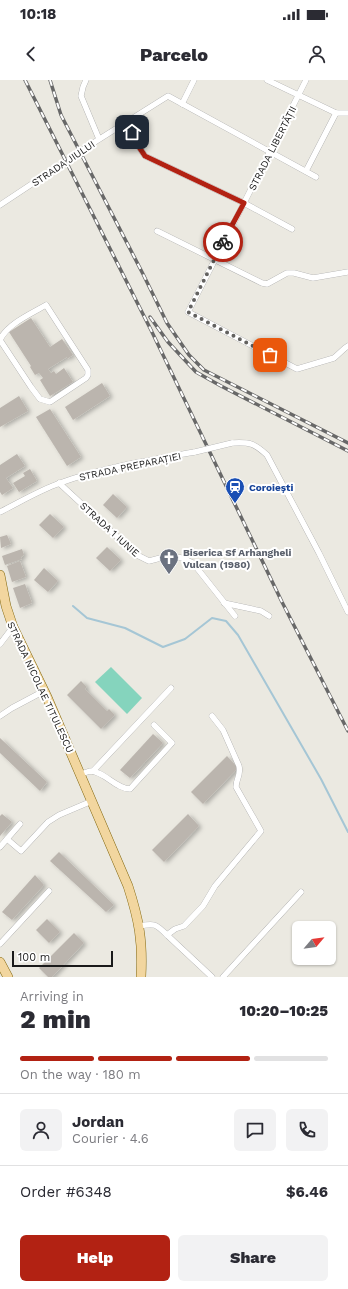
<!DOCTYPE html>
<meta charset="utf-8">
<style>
:root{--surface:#fff;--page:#f2f2f3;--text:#2b2b33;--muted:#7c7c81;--line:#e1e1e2;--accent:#b22213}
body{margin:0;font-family:"Work Sans",sans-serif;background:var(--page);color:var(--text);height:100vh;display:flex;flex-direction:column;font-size:15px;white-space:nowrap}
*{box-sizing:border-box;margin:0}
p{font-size:13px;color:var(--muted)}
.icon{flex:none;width:22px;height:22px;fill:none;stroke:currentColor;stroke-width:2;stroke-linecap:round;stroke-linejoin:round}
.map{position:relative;height:897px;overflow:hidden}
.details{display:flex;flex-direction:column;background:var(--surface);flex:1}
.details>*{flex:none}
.needle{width:26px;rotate:61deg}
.fabs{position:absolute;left:292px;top:841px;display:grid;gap:8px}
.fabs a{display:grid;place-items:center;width:44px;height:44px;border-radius:6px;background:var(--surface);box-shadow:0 1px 3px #0004;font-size:20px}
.scale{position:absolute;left:12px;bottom:10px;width:101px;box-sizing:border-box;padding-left:4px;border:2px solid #1a1a1a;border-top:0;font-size:11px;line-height:14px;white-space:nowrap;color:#1a1a1a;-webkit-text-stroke:3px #fff;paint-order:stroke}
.pin{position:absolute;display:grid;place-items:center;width:34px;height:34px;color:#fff;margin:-17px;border-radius:8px;box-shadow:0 2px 6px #0006}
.courier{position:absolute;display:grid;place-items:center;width:40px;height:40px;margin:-20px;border:3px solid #b22213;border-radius:50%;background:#fff;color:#222;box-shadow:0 1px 5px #0007}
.overview em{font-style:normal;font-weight:800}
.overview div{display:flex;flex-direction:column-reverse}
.overview{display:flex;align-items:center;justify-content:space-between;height:68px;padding:0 20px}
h1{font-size:26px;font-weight:800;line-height:30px}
.bar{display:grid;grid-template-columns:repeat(4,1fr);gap:6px 4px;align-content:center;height:48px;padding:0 20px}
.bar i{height:5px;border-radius:3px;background:var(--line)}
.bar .active{background:var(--accent)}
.bar p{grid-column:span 4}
.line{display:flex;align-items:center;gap:10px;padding:0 20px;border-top:1px solid var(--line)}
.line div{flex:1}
.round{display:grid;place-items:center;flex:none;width:42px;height:42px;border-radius:6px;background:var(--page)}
.cta{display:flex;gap:8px;margin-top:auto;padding:8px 20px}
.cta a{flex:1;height:46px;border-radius:6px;background:var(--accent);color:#fff;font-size:16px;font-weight:800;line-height:46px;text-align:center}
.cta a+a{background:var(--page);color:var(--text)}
.status{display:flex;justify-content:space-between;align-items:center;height:28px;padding:0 20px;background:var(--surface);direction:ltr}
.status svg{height:11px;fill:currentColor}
header{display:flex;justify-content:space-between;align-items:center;height:52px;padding:0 20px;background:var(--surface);font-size:18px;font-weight:800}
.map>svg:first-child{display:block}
.pitch{fill:#85d4bd}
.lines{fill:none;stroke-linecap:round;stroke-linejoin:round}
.stream{stroke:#a5c6d5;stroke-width:2}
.building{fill:#bbb5ae;filter:url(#shadow)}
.minor-casing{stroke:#a1a1a1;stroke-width:6}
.primary-casing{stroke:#83670e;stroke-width:10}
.minor{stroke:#fff;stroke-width:5.5}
.primary{stroke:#f2d69f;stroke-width:9}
.rail-casing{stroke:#686868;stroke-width:3.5}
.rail{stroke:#fff;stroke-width:2;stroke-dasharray:6;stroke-linecap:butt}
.minor-bridge-casing{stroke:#a1a1a1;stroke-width:6;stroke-linecap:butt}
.minor-bridge{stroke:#fff;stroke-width:5.5}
.done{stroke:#636260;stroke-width:4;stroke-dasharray:0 7.2}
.route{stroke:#b22213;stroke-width:5}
.labels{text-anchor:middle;stroke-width:4;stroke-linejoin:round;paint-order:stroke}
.street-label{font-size:10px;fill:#1a1a1a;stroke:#fff}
.transit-label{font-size:10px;font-weight:bold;fill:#164399;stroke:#fff;text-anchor:start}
.worship-label{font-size:10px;font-weight:bold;fill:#5b616d;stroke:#fff;text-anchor:start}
</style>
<div class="status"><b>10:18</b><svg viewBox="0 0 49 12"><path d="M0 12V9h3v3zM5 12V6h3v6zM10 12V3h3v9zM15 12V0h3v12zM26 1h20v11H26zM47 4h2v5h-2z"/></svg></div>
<header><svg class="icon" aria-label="back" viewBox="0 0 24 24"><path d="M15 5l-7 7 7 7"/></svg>Parcelo<svg class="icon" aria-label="person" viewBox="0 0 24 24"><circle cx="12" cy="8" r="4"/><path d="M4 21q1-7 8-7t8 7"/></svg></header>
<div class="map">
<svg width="348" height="897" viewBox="0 0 348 897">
<defs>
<filter id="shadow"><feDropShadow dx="3" dy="1.5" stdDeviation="2" flood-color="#0004"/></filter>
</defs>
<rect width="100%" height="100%" fill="#ebe9e1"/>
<!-- pitch -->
<path class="pitch" d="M111,587L142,618L127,634L95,602Z"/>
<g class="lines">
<!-- stream -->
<path class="stream" d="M73,526L87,538L125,548L163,567L185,559L212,538L226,541L238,555L321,699L348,752"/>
</g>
<!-- building -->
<g class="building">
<path d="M31,238L50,267L62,259L73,275L67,279V277L48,289L51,293L54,291L56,294L64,288L73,302L50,316L40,300L43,298L39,293L35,295L30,287L31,286L9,252Z"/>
<path d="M102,303L110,316L73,340L65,327Z"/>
<path d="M19,316L28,331L0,347V328Z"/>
<path d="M50,329L81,377L67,386L36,337Z"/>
<path d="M17,374L25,386L6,398L13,408L2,415L0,412V385Z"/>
<path d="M30,389L37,401L19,412L13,403L25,396L23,393Z"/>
<path d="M113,414L127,427L117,438L103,425Z"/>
<path d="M50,434L64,447L53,458L39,445Z"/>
<path d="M7,455L11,464L1,468L0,457Z"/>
<path d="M107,467L121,480L110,491L96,478Z"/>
<path d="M22,469L24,475L21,477L22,479L5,485L2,476Z"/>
<path d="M20,481L26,497L12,502L7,486Z"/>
<path d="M44,488L58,501L48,512L34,500Z"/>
<path d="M25,504L32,523L20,528L13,508Z"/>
<path d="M81,601L87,607L85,609L107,631L109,629L115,635L101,649L67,615Z"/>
<path d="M153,654L163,663L130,698L120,690Z"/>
<path d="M0,658L47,702L40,711L0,673Z"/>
<path d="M227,676L238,688L203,724L191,712Z"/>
<path d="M2,734L12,742L0,756V736Z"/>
<path d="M188,734L199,746L164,782L152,770Z"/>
<path d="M59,772L114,825L106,832L50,781Z"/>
<path d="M35,795L44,805L12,840L2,832Z"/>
<path d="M47,839L60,852L49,863L36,850Z"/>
<path d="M74,853L84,863L52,897H48L39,888Z"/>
</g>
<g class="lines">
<defs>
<g id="minor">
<path d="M86,0L83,7L81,16L99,59"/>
<path d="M267,0L336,33H348"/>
<path d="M306,0L244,123L188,232L297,289L334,278L345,268L348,266"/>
<path d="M182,24L194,0"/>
<path d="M126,42L139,67L145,76L244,123L292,149"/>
<path d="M90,65L168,16L316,97"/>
<path d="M306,91L336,33"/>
<path d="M0,125L74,76"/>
<path d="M157,151L262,203L267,204L287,193H294L313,198L348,192"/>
<path d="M0,260C7,244 31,234 46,225L88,290V295L86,298L50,322L40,319L31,307L0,260"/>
<path d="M232,363C250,362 254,363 267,375L319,473L348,532"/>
<path d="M59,403L137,475L149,481L168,476L182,478L193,483L235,536"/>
<path d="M0,432C20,422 40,410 60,403C104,387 150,380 195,372"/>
<path d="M224,523L261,531L269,536"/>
<path d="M0,564L13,547"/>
<path d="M0,636L12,628L44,611"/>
<path d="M93,691L171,608"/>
<path d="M81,694C84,693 87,692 90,691C104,691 116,709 130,709L172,663L154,645"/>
<path d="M7,759L21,771L48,742L59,735L92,721"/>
<path d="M0,767L20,744"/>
<path d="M139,846C155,843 156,844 167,855L175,849L184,846L203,826L215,806L261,751L236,707C236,698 241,697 239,686L223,650L212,636"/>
<path d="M167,855L212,897"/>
<path d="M0,864L49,811"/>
<path d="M223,897L301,812"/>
</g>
<g id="primary">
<path d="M0,495L6,526L13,547L47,617L128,806C139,840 143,861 141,897"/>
<path d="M0,882L8,897"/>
</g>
</defs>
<!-- minor casing -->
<use href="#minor" class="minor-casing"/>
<!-- primary casing -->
<use href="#primary" class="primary-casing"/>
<!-- minor -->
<use href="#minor" class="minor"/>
<!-- primary -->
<use href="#primary" class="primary"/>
<defs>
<g id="rail">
<path d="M25,0L151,250L282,522L348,651"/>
<path d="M50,0L61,35L143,194L167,243L189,275L204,290L348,363"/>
<path d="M150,237L168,262L196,292L221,306L348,371"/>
</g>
</defs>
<!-- rail casing -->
<use href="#rail" class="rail-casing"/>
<!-- rail -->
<use href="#rail" class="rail"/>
<defs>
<g id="minor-bridge">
<path d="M74,76L90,65"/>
<path d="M195,372L232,363"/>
</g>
</defs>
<!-- minor-bridge casing -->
<use href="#minor-bridge" class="minor-bridge-casing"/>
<!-- minor-bridge -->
<use href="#minor-bridge" class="minor-bridge"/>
</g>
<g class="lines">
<!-- done -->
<path class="done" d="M223,162L188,232L270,275"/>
<!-- route -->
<path class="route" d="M132,52L139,67L145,76L244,123L223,162"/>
</g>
<!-- icons -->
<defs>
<symbol id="station-pin" viewBox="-11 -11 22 30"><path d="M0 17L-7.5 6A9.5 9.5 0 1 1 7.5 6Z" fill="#1a4fb4" stroke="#fff"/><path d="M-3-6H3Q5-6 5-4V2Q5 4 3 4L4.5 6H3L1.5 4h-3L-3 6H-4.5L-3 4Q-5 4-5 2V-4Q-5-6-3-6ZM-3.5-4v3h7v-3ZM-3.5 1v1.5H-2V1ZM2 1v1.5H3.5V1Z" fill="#fff"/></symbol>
<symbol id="church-pin" viewBox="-11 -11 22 30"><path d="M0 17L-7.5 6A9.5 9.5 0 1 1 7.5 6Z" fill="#6b7280" stroke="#fff"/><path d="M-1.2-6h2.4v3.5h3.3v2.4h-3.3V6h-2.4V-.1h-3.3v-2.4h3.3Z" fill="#fff"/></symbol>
</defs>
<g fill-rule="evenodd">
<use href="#station-pin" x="224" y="396" width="22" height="30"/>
<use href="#church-pin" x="158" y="467" width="22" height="30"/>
</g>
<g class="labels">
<!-- street labels -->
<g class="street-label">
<text transform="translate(272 68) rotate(-63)" y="4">STRADA LIBERTĂȚII</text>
<text transform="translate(63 83) rotate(-34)" y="4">STRADA JIULUI</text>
<text transform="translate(130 386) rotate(-12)" y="4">STRADA PREPARAȚIEI</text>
<text transform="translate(110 449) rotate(42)" y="4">STRADA 1 IUNIE</text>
<text transform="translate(41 607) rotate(65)" y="4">STRADA NICOLAE TITULESCU</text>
</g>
<!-- transit labels -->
<g class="transit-label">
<text x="249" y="411">Coroiești</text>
</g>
<!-- worship labels -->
<g class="worship-label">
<text x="183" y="476">Biserica Sf Arhangheli<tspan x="183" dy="12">Vulcan (1980)</tspan></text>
</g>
</g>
</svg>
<div class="fabs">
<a><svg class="needle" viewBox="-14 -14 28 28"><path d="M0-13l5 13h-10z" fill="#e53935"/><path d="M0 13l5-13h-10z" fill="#7c7c81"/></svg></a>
</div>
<div class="scale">100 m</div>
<div class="pin" style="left:270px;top:275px;background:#ea580c"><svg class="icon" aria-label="bag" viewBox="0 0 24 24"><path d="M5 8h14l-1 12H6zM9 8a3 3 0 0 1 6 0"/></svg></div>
<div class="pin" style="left:132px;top:52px;background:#1f2937"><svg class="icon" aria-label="home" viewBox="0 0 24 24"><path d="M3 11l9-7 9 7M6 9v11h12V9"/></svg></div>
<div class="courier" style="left:223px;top:162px"><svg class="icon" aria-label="bike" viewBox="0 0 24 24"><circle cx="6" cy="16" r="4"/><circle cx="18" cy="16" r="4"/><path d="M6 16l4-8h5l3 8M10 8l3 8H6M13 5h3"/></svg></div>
</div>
<section class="details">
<div class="overview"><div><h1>2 min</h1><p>Arriving in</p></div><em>10:20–10:25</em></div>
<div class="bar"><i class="active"></i><i class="active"></i><i class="active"></i><i></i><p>On the way · 180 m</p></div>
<div class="line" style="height:72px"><a class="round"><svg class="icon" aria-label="person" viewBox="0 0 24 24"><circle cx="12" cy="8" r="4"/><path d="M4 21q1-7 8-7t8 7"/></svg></a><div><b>Jordan</b><p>Courier · 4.6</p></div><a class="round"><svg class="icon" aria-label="chat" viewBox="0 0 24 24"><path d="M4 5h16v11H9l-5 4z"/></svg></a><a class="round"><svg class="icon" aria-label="phone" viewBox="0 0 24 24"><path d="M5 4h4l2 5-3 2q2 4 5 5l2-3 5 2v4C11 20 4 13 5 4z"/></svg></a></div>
<div class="line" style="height:52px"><div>Order #6348</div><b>$6.46</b></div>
<div class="cta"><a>Help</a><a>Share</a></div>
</section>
